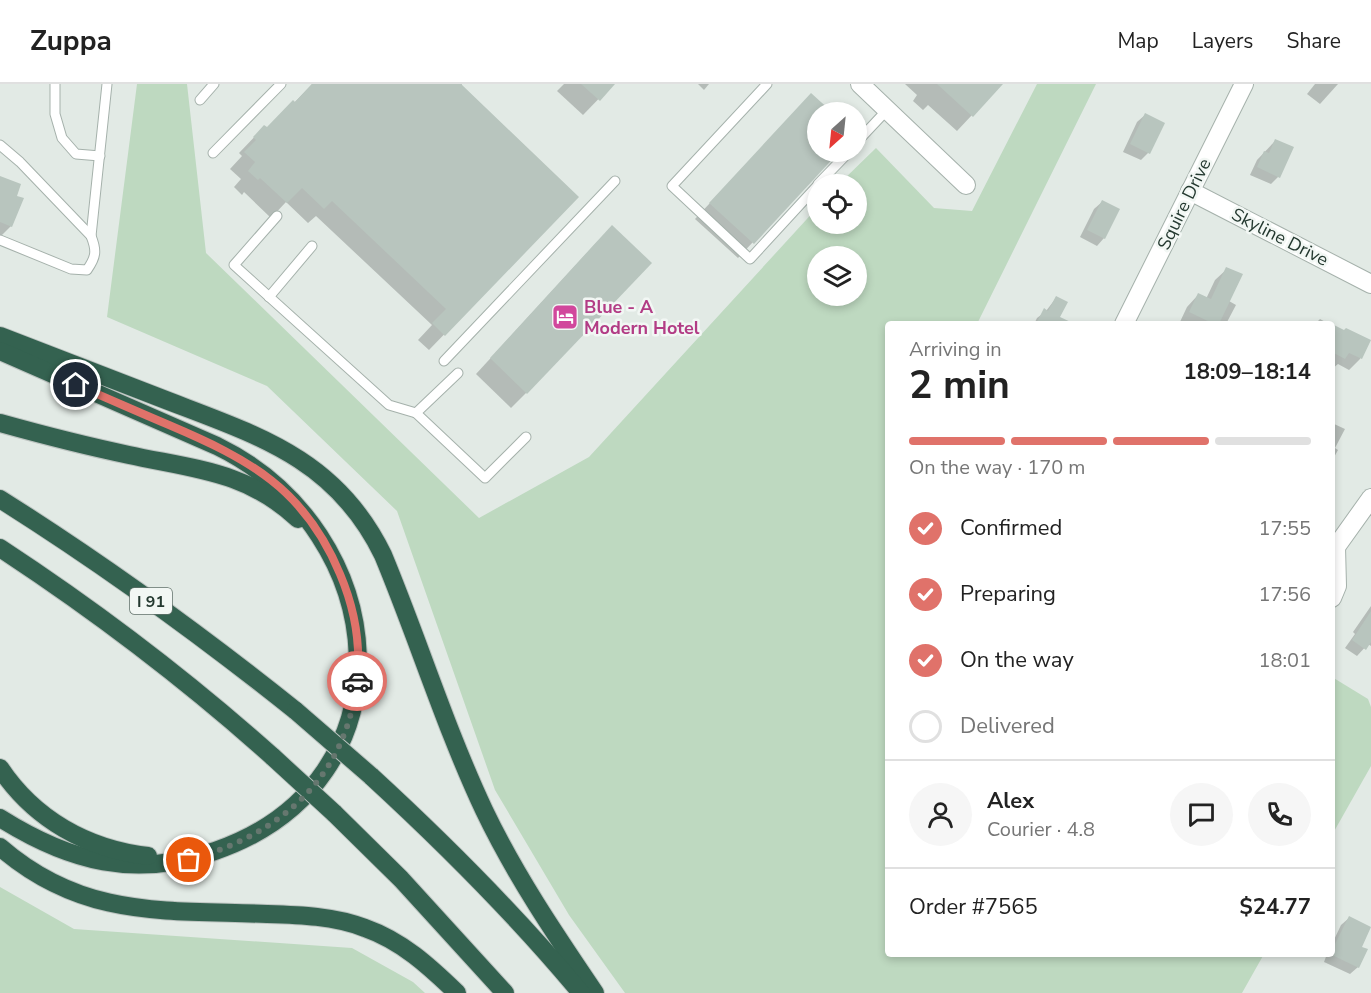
<!DOCTYPE html>
<meta charset="utf-8">
<style>
:root{--surface:#fff;--page:#f6f6f6;--text:#222;--muted:#767676;--line:#e0e0e0;--accent:#e0726a}
body{margin:0;font-family:"Nunito Sans",sans-serif;background:var(--page);color:var(--text);height:100vh;display:flex;flex-direction:column;font-size:22px;white-space:nowrap}
*{box-sizing:border-box;margin:0}
p{font-size:20px;color:var(--muted)}
.icon{flex:none;width:33px;height:33px;fill:none;stroke:currentColor;stroke-width:2;stroke-linecap:round;stroke-linejoin:round}
.map{position:relative;flex:1;overflow:hidden}
.drawer{position:absolute;left:885px;top:237px;width:450px;height:636px;display:flex;flex-direction:column;background:var(--surface);border-radius:6px;box-shadow:0 3px 9px #0003}
.drawer>*{flex:none}
.needle{width:39px;rotate:207deg}
.fabs{position:absolute;left:807px;top:18px;display:grid;gap:12px}
.fabs a{display:grid;place-items:center;width:60px;height:60px;border-radius:50%;background:var(--surface);box-shadow:0 3px 9px #0003;font-size:30px}
.pin{position:absolute;display:grid;place-items:center;width:51px;height:51px;color:#fff;margin:-26px;border:3px solid #fff;border-radius:50%;box-shadow:0 2px 6px #0007}
.courier{position:absolute;display:grid;place-items:center;width:60px;height:60px;margin:-30px;border:4px solid #e0726a;border-radius:50%;background:#fff;color:#222;box-shadow:0 2px 8px #0007}
.head em{font-style:normal;font-weight:700}
.head div{display:flex;flex-direction:column-reverse}
.head{display:flex;align-items:center;justify-content:space-between;height:102px;padding:0 24px}
h1{font-size:39px;font-weight:700;line-height:45px}
.bar{display:grid;grid-template-columns:repeat(4,1fr);gap:9px 6px;align-content:center;height:72px;padding:0 24px}
.bar i{height:8px;border-radius:4px;background:var(--line)}
.bar .selected{background:var(--accent)}
.bar p{grid-column:span 4}
.line{display:flex;align-items:center;gap:15px;padding:0 24px;border-top:2px solid var(--line)}
.line div{flex:1}
.round{display:grid;place-items:center;flex:none;width:63px;height:63px;border-radius:32px;background:var(--page)}
ol{padding:0 24px;list-style:none}
li{display:flex;align-items:center;gap:18px;height:66px}
li p{margin-inline-start:auto}
li .icon{padding:6px;border-radius:50%;background:var(--accent);color:#fff;stroke-width:4}
li:last-child{color:var(--muted)}
li i{width:33px;height:33px;border:3px solid var(--line);border-radius:50%}
header{display:flex;align-items:center;gap:36px;box-sizing:border-box;height:84px;padding:0 30px;background:var(--surface);border-bottom:2px solid var(--line)}
header strong{font-size:28px}
nav{display:flex;gap:33px;margin-inline-start:auto;font-size:21px}
.map>svg:first-child{display:block}
.green{fill:#bed9c0;fill-rule:evenodd}
.shadow{fill:#0003}
.building{fill:#b8c5be}
.lines{fill:none;stroke-linecap:round;stroke-linejoin:round}
.lane-casing{stroke:#a5b1ab;stroke-width:11}
.street-casing{stroke:#a5b1ab;stroke-width:20}
.highway-casing{stroke:#bdc4c1;stroke-width:20}
.lane{stroke:#fff;stroke-width:9}
.street{stroke:#fff;stroke-width:18}
.highway{stroke:#346250;stroke-width:18}
.highway-bridge-casing{stroke:#bdc4c1;stroke-width:20;stroke-linecap:butt}
.highway-bridge{stroke:#346250;stroke-width:18}
.done{stroke:#66776f;stroke-width:6;stroke-dasharray:0 10.8}
.route{stroke:#e0726a;stroke-width:8}
.labels{text-anchor:middle;stroke-width:5;stroke-linejoin:round;paint-order:stroke}
.shield{fill:#f2f7f4;stroke:#62726b;stroke-width:1.5}
.shield-label{font-size:16px;font-weight:bold;fill:#243930}
.street-label{font-size:18px;fill:#243930;stroke:#f2f7f4}
.hotel-label{font-size:18px;font-weight:bold;fill:#b23c85;stroke:#f2f7f4;text-anchor:start}
</style>
<header>
<strong>Zuppa</strong>
<nav><a>Map</a><a>Layers</a><a>Share</a></nav>
</header>
<div class="map">
<svg width="1371" height="909" viewBox="0 0 1371 909">
<rect width="100%" height="100%" fill="#e2eae5"/>
<!-- green -->
<g class="green">
<path d="M137,0H187L206,169L479,434L589,373L817,124L818,140H856V100H839L876,64L934,124L972,127L1037,0H1096L977,240H888V870H1264L1242,909H625L569,831L495,706L397,427L267,302L107,233ZM818,172H856V212H818Z"/>
<path d="M1332,593L1368,615L1371,623V682L1332,751Z"/>
<path d="M0,803L74,845L352,864L413,898L425,909H0Z"/>
</g>
<!-- shadow -->
<g class="shadow">
<path d="M312,0H462L461,2L577,113L429,266L418,256L432,241L316,132L308,139L286,118L271,134L244,108L242,111L234,103L241,95L230,85L242,72L239,69L264,43L267,45L294,19Z"/>
<path d="M564,0H613L583,31L557,7Z"/>
<path d="M698,0H709L704,6Z"/>
<path d="M905,0H1001L957,47L928,21L923,26L913,17L917,11Z"/>
<path d="M1315,0H1338L1320,20L1307,10Z"/>
<path d="M811,11L830,28H818V68H837L738,174L695,135Z"/>
<path d="M1145,31L1148,69L1141,76L1123,68L1137,38Z"/>
<path d="M1276,56L1278,93L1271,100L1250,91L1257,76Z"/>
<path d="M0,93L15,112L11,142L0,153Z"/>
<path d="M1102,118L1104,154L1097,162L1080,153L1094,125Z"/>
<path d="M597,158L526,309L511,324L476,290Z"/>
<path d="M1227,185L1229,217L1236,221L1226,240H1179L1187,223L1198,211L1206,215L1215,196Z"/>
<path d="M1056,214L1061,240H1034L1037,234L1046,227Z"/>
<path d="M1320,235L1329,240H1315Z"/>
<path d="M1332,242L1369,257L1360,275L1349,286L1338,280L1332,285Z"/>
<path d="M1332,339L1345,345L1335,364L1338,366L1332,377Z"/>
<path d="M1371,522V562L1368,560L1357,572L1345,564L1355,550L1353,548Z"/>
<path d="M1349,834L1359,863L1358,883L1350,890L1324,878L1327,870H1332V860L1341,841Z"/>
</g>
<!-- building -->
<g class="building">
<path d="M312,0H461L579,113L445,252L432,239L446,225L332,117L324,125L302,104L287,119L260,94L258,96L248,87L255,78L244,68L256,56L253,53L264,41L267,43L293,16L295,18Z"/>
<path d="M581,0H615L600,17Z"/>
<path d="M937,0H1003L973,33Z"/>
<path d="M811,9L832,28H818V68H839L754,160L709,119Z"/>
<path d="M1145,29L1165,39L1150,70L1130,60Z"/>
<path d="M1275,55L1294,63L1280,94L1257,83L1264,67L1269,69Z"/>
<path d="M0,92L21,100L17,112L24,114L12,143L0,138Z"/>
<path d="M1102,116L1120,125L1105,155L1087,146Z"/>
<path d="M612,141L652,179L527,310L490,274Z"/>
<path d="M1226,183L1243,190L1219,240H1214L1189,228L1198,209L1211,215Z"/>
<path d="M1056,212L1068,218L1060,233L1075,240H1036L1044,224L1048,227Z"/>
<path d="M1332,240L1344,246L1346,244L1371,256L1362,275L1349,269L1345,275L1332,268Z"/>
<path d="M1371,527V558L1366,566L1352,556Z"/>
<path d="M1349,832L1371,843L1362,863L1368,865L1359,884L1330,870H1332V866Z"/>
</g>
<g class="lines">
<defs>
<g id="lane">
<path d="M55,0V30L62,54L76,70L100,72"/>
<path d="M767,0L672,102L750,175L818,101"/>
<path d="M200,16L214,0"/>
<path d="M856,59L887,26"/>
<path d="M0,61L20,78L91,152C97,167 96,173 87,186L71,185L0,156"/>
<path d="M213,69L281,0"/>
<path d="M818,100L849,68"/>
<path d="M277,132L234,181L389,321L416,329"/>
<path d="M91,152L107,0"/>
<path d="M269,213L312,162"/>
<path d="M444,277L615,97"/>
<path d="M458,289L416,329L485,394L526,353"/>
</g>
<g id="street">
<path d="M860,0L966,101"/>
<path d="M1190,107L1371,200"/>
<path d="M1124,240L1244,0"/>
<path d="M1336,463L1371,414"/>
<path d="M1332,465L1336,463L1337,502L1332,514"/>
</g>
<g id="highway">
<path d="M0,252C53,272 105,293 158,313C253,350 335,372 383,471C418,555 445,643 484,726C515,791 555,850 595,909"/>
<path d="M0,267L217,362C393,448 417,697 215,767C135,795 70,778 0,734"/>
<path d="M0,339C43,351 86,362 129,371C193,385 247,387 298,435"/>
<path d="M0,415C103,480 201,551 296,627"/>
<path d="M0,464C96,527 187,596 273,673"/>
<path d="M0,684C34,735 87,765 148,772"/>
<path d="M371,692C445,760 517,832 581,909"/>
<path d="M334,729L401,795L505,909"/>
<path d="M0,763C83,835 165,826 267,830C300,831 334,832 365,844C402,857 429,882 457,909"/>
</g>
</defs>
<!-- lane casing -->
<use href="#lane" class="lane-casing"/>
<!-- street casing -->
<use href="#street" class="street-casing"/>
<!-- highway casing -->
<use href="#highway" class="highway-casing"/>
<!-- lane -->
<use href="#lane" class="lane"/>
<!-- street -->
<use href="#street" class="street"/>
<!-- highway -->
<use href="#highway" class="highway"/>
<defs>
<g id="highway-bridge">
<path d="M296,627L371,692"/>
<path d="M273,673L334,729"/>
</g>
</defs>
<!-- highway-bridge casing -->
<use href="#highway-bridge" class="highway-bridge-casing"/>
<!-- highway-bridge -->
<use href="#highway-bridge" class="highway-bridge"/>
</g>
<g class="lines">
<!-- done -->
<path class="done" d="M189,776C279,751 346,695 357,597"/>
<!-- route -->
<path class="route" d="M76,301C107,314 138,328 169,341C249,375 305,405 340,490C354,523 361,561 357,597"/>
</g>
<!-- icons -->
<defs>
<symbol id="hotel-square" viewBox="-11 -11 22 22"><rect x="-9" y="-9" width="18" height="18" rx="4" fill="#d1479c" stroke="#f2f7f4"/><path d="M-6-4.5h1.5V1H6V5H4.5V3h-9V5H-6ZM-4 0a1.8 1.8 0 1 1 3.6 0ZM.5 0V-2.5h3Q6-2.5 6 0Z" fill="#fff"/></symbol>
</defs>
<g fill-rule="evenodd">
<use href="#hotel-square" x="550" y="218" width="30" height="30"/>
</g>
<g class="labels">
<!-- shield labels -->
<rect class="shield" x="130" y="504" width="42" height="26" rx="4.5"/>
<g class="shield-label">
<text x="151" y="523">I 91</text>
</g>
<!-- street labels -->
<g class="street-label">
<text transform="translate(1184 120) rotate(-64)" y="6">Squire Drive</text>
<text transform="translate(1280 153) rotate(27)" y="6">Skyline Drive</text>
</g>
<!-- hotel labels -->
<g class="hotel-label">
<text x="584" y="229">Blue - A<tspan x="584" dy="21">Modern Hotel</tspan></text>
</g>
</g>
</svg>
<div class="fabs">
<a><svg class="needle" viewBox="-14 -14 28 28"><path d="M0-13l5 13h-10z" fill="#e53935"/><path d="M0 13l5-13h-10z" fill="#767676"/></svg></a>
<a><svg class="icon" aria-label="locate" viewBox="0 0 24 24"><circle cx="12" cy="12" r="6"/><path d="M12 2v4M12 18v4M2 12h4M18 12h4"/></svg></a>
<a><svg class="icon" aria-label="layers" viewBox="0 0 24 24"><path d="M12 4l9 5-9 5-9-5zM3 14l9 5 9-5"/></svg></a>
</div>
<div class="pin" style="left:189px;top:776px;background:#ea580c"><svg class="icon" aria-label="bag" viewBox="0 0 24 24"><path d="M5 8h14l-1 12H6zM9 8a3 3 0 0 1 6 0"/></svg></div>
<div class="pin" style="left:76px;top:301px;background:#1f2937"><svg class="icon" aria-label="home" viewBox="0 0 24 24"><path d="M3 11l9-7 9 7M6 9v11h12V9"/></svg></div>
<div class="courier" style="left:357px;top:597px"><svg class="icon" aria-label="car" viewBox="0 0 24 24"><path d="M5 17H2v-5l4-1 3-4h7l3 4 3 1v5h-3M9 17h6M6 11h13"/><circle cx="7" cy="17" r="2"/><circle cx="17" cy="17" r="2"/></svg></div>
<section class="drawer">
<div class="head"><div><h1>2 min</h1><p>Arriving in</p></div><em>18:09–18:14</em></div>
<div class="bar"><i class="selected"></i><i class="selected"></i><i class="selected"></i><i></i><p>On the way · 170 m</p></div>
<ol>
<li><svg class="icon" aria-label="check" viewBox="0 0 24 24"><path d="M5 12l5 5 9-10"/></svg>Confirmed<p>17:55</p></li>
<li><svg class="icon" aria-label="check" viewBox="0 0 24 24"><path d="M5 12l5 5 9-10"/></svg>Preparing<p>17:56</p></li>
<li><svg class="icon" aria-label="check" viewBox="0 0 24 24"><path d="M5 12l5 5 9-10"/></svg>On the way<p>18:01</p></li>
<li><i></i>Delivered</li>
</ol>
<div class="line" style="height:108px"><a class="round"><svg class="icon" aria-label="person" viewBox="0 0 24 24"><circle cx="12" cy="8" r="4"/><path d="M4 21q1-7 8-7t8 7"/></svg></a><div><b>Alex</b><p>Courier · 4.8</p></div><a class="round"><svg class="icon" aria-label="chat" viewBox="0 0 24 24"><path d="M4 5h16v11H9l-5 4z"/></svg></a><a class="round"><svg class="icon" aria-label="phone" viewBox="0 0 24 24"><path d="M5 4h4l2 5-3 2q2 4 5 5l2-3 5 2v4C11 20 4 13 5 4z"/></svg></a></div>
<div class="line" style="height:78px"><div>Order #7565</div><b>$24.77</b></div>
</section>
</div>
